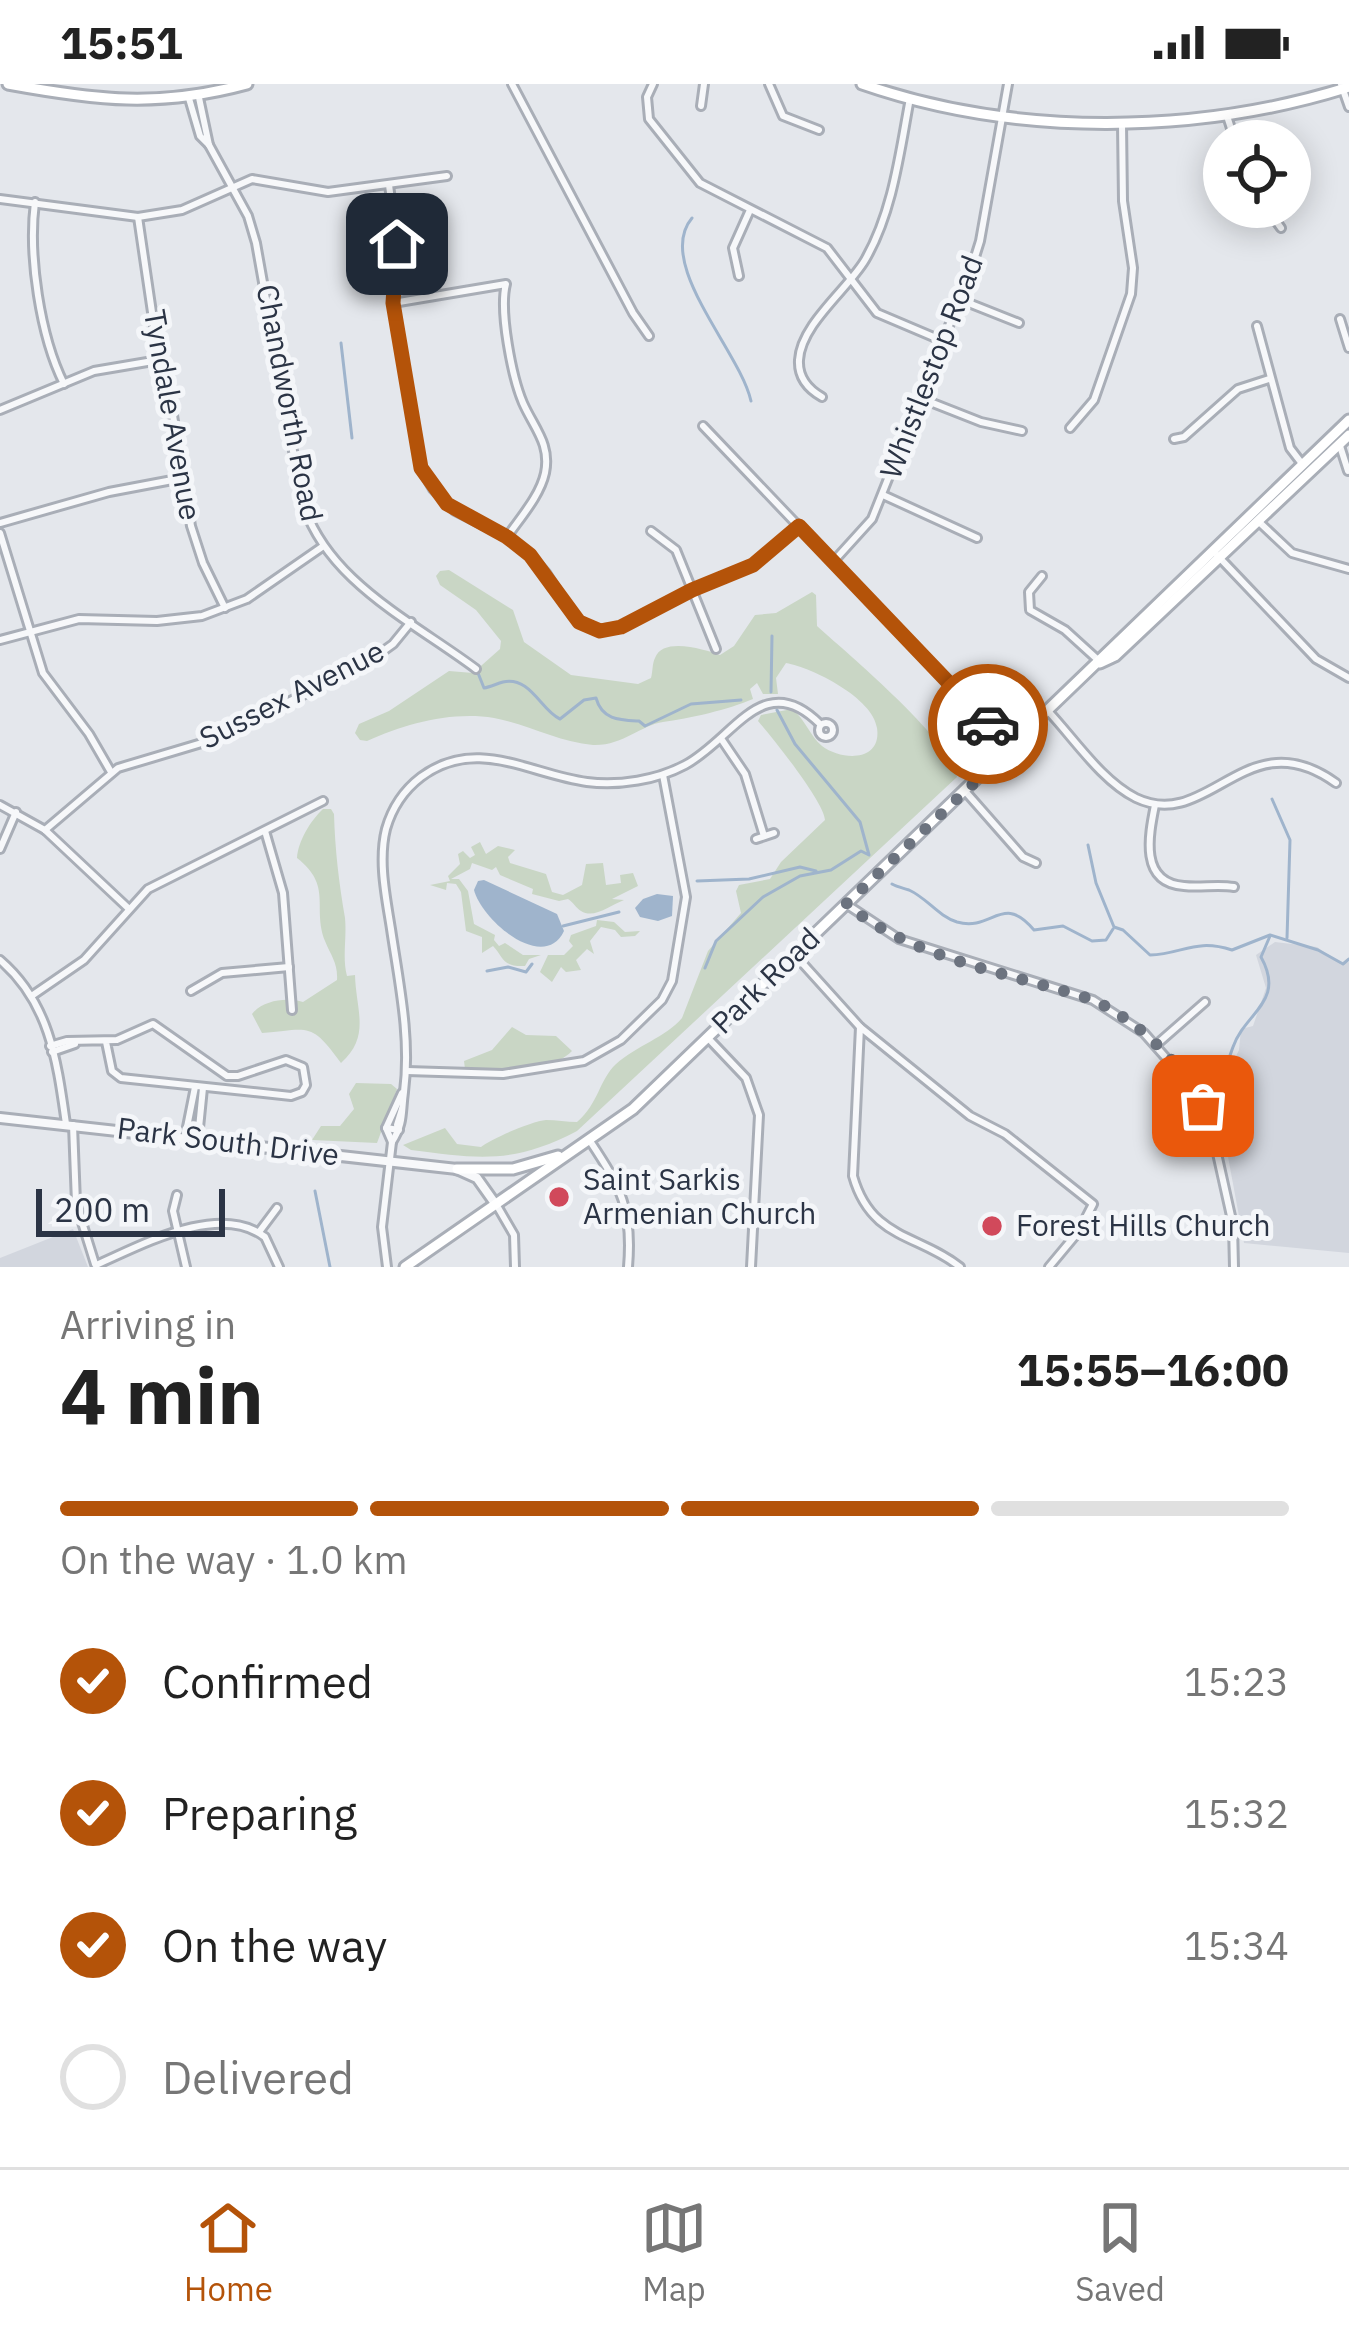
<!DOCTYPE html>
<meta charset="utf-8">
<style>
:root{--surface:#fff;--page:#f6f6f6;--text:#222;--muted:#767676;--line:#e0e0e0;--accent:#b45309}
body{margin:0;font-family:"IBM Plex Sans",sans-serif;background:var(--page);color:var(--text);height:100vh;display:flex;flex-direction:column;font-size:45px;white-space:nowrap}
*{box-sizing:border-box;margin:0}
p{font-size:39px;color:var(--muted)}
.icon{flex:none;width:66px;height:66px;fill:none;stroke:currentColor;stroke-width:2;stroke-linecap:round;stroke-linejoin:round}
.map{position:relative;height:1183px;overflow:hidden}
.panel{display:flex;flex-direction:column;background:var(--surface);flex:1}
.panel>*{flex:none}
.controls{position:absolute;left:1203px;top:36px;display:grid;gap:24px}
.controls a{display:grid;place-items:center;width:108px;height:108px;border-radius:50%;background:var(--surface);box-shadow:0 6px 30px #0003;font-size:60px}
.scale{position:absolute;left:36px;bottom:30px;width:189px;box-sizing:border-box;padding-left:12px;border:6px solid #2b3445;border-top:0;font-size:33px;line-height:42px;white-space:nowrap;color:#2b3445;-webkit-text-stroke:9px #f4f6f9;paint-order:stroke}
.pin{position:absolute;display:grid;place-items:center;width:102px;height:102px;color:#fff;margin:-51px;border-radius:24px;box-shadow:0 6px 18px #0006}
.courier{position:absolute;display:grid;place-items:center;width:120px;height:120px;margin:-60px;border:9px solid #b45309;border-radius:50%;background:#fff;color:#222;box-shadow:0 3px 15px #0007}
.summary em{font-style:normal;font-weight:800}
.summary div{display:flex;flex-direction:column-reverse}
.summary{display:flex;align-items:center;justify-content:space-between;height:204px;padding:0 60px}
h1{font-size:78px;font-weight:800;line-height:90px}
.bar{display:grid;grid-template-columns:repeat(4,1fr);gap:18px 12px;align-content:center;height:144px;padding:0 60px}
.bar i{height:15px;border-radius:9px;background:var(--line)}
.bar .current{background:var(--accent)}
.bar p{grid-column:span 4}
ol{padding:0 60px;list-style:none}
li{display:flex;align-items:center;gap:36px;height:132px}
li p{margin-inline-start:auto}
li .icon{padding:12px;border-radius:50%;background:var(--accent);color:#fff;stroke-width:4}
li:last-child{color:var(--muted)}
li i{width:66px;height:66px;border:6px solid var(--line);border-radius:50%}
.status{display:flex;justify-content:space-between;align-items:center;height:84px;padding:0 60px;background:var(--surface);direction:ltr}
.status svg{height:33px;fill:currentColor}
.tabs{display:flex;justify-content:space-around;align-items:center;height:168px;border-top:3px solid var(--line);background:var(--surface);font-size:33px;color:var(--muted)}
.tabs a{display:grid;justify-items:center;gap:6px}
.tabs .current{color:var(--accent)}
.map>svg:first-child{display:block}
.built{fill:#d2d6de}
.green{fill:#c9d6c5}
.water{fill:#9fb4cc}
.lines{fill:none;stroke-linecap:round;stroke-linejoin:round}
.stream{stroke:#9fb4cc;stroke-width:3}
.minor-casing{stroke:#a9aeb7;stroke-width:12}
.tertiary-casing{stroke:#a9aeb7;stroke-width:14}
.secondary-casing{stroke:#a9aeb7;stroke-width:15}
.minor{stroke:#f7f8fa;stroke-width:6}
.tertiary{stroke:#f7f8fa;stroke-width:8}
.secondary{stroke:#fff;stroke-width:9}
.done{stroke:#6c737f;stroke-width:12;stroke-dasharray:0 21.6}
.route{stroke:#b45309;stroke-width:15}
.poi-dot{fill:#d1495b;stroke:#f4f6f9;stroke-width:4.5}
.labels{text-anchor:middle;stroke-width:10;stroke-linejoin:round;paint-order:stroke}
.street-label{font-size:30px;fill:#2b3445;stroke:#f4f6f9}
.poi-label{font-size:30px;fill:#2b3445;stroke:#f4f6f9;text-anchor:start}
</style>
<div class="status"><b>15:51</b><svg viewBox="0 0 49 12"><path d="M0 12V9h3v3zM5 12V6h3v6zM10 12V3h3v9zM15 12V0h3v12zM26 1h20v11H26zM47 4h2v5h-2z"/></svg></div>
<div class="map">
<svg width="1349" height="1183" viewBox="0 0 1349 1183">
<rect width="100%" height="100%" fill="#e4e7ec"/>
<!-- built -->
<g class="built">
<path d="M1275,858L1317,863L1341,880L1349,878V1169L1244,1159L1226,1062L1204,1005L1232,980L1239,966L1241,945L1253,942L1266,904L1256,871Z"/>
<path d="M73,1145L88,1183H0V1174Z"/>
</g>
<!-- green -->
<g class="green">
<path d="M449,486L513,526L524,558L571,591L638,600L651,594C653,587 652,580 655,574C663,552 706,566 720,571L734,562L755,531L776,529L812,508L816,511L817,542C848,570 951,656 957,693L577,1047C514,1080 480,1075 411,1066L403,1061L445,1044L457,1060L481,1063C491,1055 532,1037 546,1036C556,1036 567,1038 577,1038C599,1019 599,996 616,980C636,962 666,953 682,934L708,867L741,829L736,807L739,801L770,795L781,778L825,736C824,718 773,654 758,637L761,631L792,625C805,635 810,652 822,662C842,677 882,678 877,644C873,614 813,584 786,579L776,594L778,610H763L757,599L750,605L753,615C730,625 688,635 663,638C641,641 623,662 593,661C559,658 527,640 494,634C451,627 405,640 367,657L360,656L355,649L359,640L389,627L449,587L473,589L500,565L501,557L476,526L440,501L436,492L440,487Z"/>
<path d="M323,725H331L334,730C335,766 339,799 345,834C347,854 342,873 347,892L355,891C356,927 371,952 341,979C311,937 309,945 262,949L252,930C263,916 287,913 303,918L337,896C338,879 331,872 325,857C312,823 333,802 297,774C298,757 311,736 323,725Z"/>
<path d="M480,758L486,770L498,762L515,766L508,773L510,779L546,790L552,808L563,811L582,801L586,780L603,779L606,801L621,799L620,791L633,789L638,802L612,815L624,816C609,822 594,835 581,827C576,824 573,818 568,815L559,817L532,810L533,805L500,791L496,783L492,786L472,779L470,785L451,795H459L468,807L474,840L495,851L494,856L499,862L505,859L523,871H541L529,875L525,882C501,883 504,873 493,862L482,869V853L466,847L461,808L456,800L447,799L446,806L430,801L450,797L448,792L460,780L458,770L463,767L470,774L475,771L471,763Z"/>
<path d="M597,836L614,838L625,848L640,847L635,852L621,853L615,846L601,843L590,857L594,870L587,865L576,876L581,886L566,888L561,883L552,898L540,888L548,871H564L573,862L569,857L571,851L596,842Z"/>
<path d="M512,943L526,951L556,952L572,967C548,991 497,986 465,985L464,977L492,966Z"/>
<path d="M356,999L391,1000L397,1005L377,1059L312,1056L321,1042H340L354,1025L349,1010Z"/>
</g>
<!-- water -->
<g class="water">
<path d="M484,796L557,830L564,847C544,889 482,837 474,806L478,797Z"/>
<path d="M657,810L673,812L672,832L658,837L640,833L635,824L643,815Z"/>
</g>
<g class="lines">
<!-- stream -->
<g class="stream">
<path d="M692,134C654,179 740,267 751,317"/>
<path d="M341,259L352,354"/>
<path d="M478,589L484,604C490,603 496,600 503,598C531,592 541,627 560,635L584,616L596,614C602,636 620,636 639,637L645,642L691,620L741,616"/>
<path d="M771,608L772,552"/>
<path d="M1272,715L1290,756L1287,854"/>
<path d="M1088,761L1096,799L1114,843L1123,846L1150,871C1183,870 1195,854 1232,866L1270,851L1318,866L1343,880L1349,875"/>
<path d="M697,797L749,795L800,783L816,787"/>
<path d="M892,800C897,803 903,804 909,806C927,814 938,832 957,838C993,848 1002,808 1034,846L1063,842L1092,857L1106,856L1113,845"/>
<path d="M563,842L619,828"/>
<path d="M705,884L716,857L763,813L800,792L831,786L861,767L869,771L860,738L795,660L777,626"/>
<path d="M487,887L508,883L526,888L532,880"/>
<path d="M1212,1008C1223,993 1227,980 1233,963C1245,928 1286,918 1261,873L1270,852"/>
<path d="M315,1107L330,1183"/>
</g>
<defs>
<g id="minor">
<path d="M512,0L633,229L649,252"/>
<path d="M653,0L647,13L649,35L700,99L827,164L877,229L943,257"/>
<path d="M769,0L783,32L819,46"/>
<path d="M1341,0L1349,23"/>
<path d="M188,11L200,52L209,61L198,9"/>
<path d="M701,22L704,0"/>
<path d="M1227,32L1235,57"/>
<path d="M209,61L248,132L256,159L301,412C322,495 412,537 476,585"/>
<path d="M389,101L397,161L393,219L421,384L433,405L455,427L507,453L530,471L546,489L573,532L595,546L621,543L692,506L753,481L799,442"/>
<path d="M0,115L138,133L182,126L252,95L328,108L447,92"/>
<path d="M35,118C28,171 40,252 64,300"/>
<path d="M1266,123L1281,144"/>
<path d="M138,133L159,276L171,319L191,442L203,479L225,524"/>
<path d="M739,192L733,164L750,126"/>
<path d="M961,216L1019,239"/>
<path d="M393,219L506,200C499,227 512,293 523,319C534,344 551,360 545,389C540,412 520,434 507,453"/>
<path d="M1340,235L1349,264"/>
<path d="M1257,242L1290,364L1303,381"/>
<path d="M822,313C808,305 798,294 799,276C801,240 848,205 865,176C893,128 900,67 910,14"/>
<path d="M920,314L981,338L1022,347"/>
<path d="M0,326L94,287L159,276"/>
<path d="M703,342L1008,662"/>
<path d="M1070,344L1094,316L1131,210L1133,184L1123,117L1122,40"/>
<path d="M1174,355L1184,353L1238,305L1269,295"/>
<path d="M1340,362L1348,387"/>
<path d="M883,411L977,454"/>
<path d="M1258,437L1292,469L1349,485"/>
<path d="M0,439L109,408L183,394"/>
<path d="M651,447L676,466L716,565"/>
<path d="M0,449L43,589L89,650L111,688"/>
<path d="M1217,471L1316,575L1349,594"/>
<path d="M833,478L872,435L970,189L980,157L1008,0"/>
<path d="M1042,492L1029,508L1030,526L1065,546L1098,576"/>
<path d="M0,556L79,535L157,537L202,532L247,515L322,463"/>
<path d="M1049,628C1075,656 1102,697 1136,714C1209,749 1246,634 1336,699"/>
<circle cx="826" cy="646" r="7"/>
<path d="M722,656L745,690L764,752"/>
<path d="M965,707L1023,773L1036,779"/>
<path d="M0,721L45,746L128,824"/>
<path d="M1155,721C1149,751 1139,799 1184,802C1201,804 1217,800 1234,803"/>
<path d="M45,746L118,684L205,658L361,583L393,560L411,538"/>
<path d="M265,747L283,809L292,926"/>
<path d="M756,755L774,749"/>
<path d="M0,765L16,728"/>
<path d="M846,820L899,855L1093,916L1144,949L1190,1001L1210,1038L1233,1141L1234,1183"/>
<path d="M795,871L860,943"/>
<path d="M0,876C50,919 57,977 66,1040"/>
<path d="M191,907L222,889L289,883"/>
<path d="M33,911L84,876L148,805L323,717"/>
<path d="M708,954L746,994L759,1031L751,1183"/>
<path d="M1156,961L1205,918"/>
<path d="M50,962L67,957L117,956L153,940L227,992H238L286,976L303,983L306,1001L302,1008L291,1012L121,994L112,987L106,958"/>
<path d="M52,968L75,960"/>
<path d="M407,987L503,990L584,977L621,956L662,916L672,897L686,813L663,691"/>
<path d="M73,1041L76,1119L95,1180"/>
<path d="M386,1044L399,1046L397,1041L402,1025"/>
<path d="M185,1053L195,1003"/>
<path d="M198,1054L203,1004"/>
<path d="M590,1057C621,1104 633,1125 628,1183"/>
<path d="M392,1058C404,1039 401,1030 404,1008C411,954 399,899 391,845C386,813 378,777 386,745C392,724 404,706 421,693C476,652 529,690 587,698C619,702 657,696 685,681C734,655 763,583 820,640"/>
<path d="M177,1111L173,1127L186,1183"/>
<path d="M496,1120L514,1151L515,1183"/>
<path d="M259,1148L277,1124"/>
<path d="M96,1181C142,1161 219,1118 265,1153L279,1183"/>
<path d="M387,1183L382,1143L392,1058L386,1044L402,1009"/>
<path d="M960,1183C919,1150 871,1156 853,1092L860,943L970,1032L1005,1050L1093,1120L1079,1147L1049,1183"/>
</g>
<path id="tertiary" d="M0,1034L457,1085L477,1094L494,1118"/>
<g id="secondary">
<path d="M8,0C96,16 158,24 247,0"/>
<path d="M862,0C1015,53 1196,51 1349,3"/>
<path d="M1100,579L1115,572L1349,351"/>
<path d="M457,1085H513L558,1072"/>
<path d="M405,1183L633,1025L1349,336"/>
</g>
</defs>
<!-- minor casing -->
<use href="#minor" class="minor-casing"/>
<!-- tertiary casing -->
<use href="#tertiary" class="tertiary-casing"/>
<!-- secondary casing -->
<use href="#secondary" class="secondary-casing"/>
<!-- minor -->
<use href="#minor" class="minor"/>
<!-- tertiary -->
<use href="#tertiary" class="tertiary"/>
<!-- secondary -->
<use href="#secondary" class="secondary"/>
</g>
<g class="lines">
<!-- done -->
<path class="done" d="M988,640L1011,664L846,820C914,876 1011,889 1093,916C1138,937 1180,977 1203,1022"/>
<!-- route -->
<path class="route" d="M397,160L393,219L421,384L447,420L507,453L530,471L579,538L600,547L621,543L692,506L753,481L799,442L988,640"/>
</g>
<!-- markers -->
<g class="poi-dot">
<circle cx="559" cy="1113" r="12"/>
<circle cx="992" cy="1142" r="12"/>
</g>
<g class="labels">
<!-- street labels -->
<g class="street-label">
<text transform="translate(932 283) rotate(-69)" y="10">Whistlestop Road</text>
<text transform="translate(289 319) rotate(79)" y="10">Chandworth Road</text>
<text transform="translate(172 331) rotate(80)" y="10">Tyndale Avenue</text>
<text transform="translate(292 611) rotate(-27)" y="10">Sussex Avenue</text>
<text transform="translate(766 897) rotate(-44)" y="10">Park Road</text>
<text transform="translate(228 1058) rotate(7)" y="10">Park South Drive</text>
</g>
<!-- poi labels -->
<g class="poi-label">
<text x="583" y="1106">Saint Sarkis<tspan x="583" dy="34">Armenian Church</tspan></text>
<text x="1016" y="1152">Forest Hills Church</text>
</g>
</g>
</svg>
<div class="controls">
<a><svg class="icon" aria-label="locate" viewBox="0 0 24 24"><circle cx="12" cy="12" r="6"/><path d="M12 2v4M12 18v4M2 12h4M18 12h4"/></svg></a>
</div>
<div class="scale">200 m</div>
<div class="pin" style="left:1203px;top:1022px;background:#ea580c"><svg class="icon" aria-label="bag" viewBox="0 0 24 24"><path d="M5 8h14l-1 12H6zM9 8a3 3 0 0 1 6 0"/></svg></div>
<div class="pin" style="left:397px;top:160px;background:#1f2937"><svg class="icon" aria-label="home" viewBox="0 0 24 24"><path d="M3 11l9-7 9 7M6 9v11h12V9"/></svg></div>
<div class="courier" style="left:988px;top:640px"><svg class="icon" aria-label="car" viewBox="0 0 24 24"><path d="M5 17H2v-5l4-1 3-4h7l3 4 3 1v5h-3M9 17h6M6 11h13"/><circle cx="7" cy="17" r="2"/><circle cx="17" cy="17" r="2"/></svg></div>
</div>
<section class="panel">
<div class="summary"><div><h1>4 min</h1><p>Arriving in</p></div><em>15:55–16:00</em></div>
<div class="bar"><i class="current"></i><i class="current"></i><i class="current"></i><i></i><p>On the way · 1.0 km</p></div>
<ol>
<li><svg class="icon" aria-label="check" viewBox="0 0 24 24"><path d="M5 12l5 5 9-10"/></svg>Confirmed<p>15:23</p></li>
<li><svg class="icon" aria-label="check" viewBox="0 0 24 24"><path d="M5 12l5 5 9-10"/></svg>Preparing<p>15:32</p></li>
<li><svg class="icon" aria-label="check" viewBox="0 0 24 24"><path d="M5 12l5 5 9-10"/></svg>On the way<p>15:34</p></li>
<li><i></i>Delivered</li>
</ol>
</section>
<nav class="tabs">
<a class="current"><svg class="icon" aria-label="home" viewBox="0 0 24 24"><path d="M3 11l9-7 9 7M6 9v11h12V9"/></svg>Home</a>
<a><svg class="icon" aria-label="map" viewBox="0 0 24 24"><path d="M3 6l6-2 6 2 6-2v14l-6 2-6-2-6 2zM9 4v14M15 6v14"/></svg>Map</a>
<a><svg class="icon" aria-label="saved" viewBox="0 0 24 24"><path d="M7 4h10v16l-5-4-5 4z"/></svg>Saved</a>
</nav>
